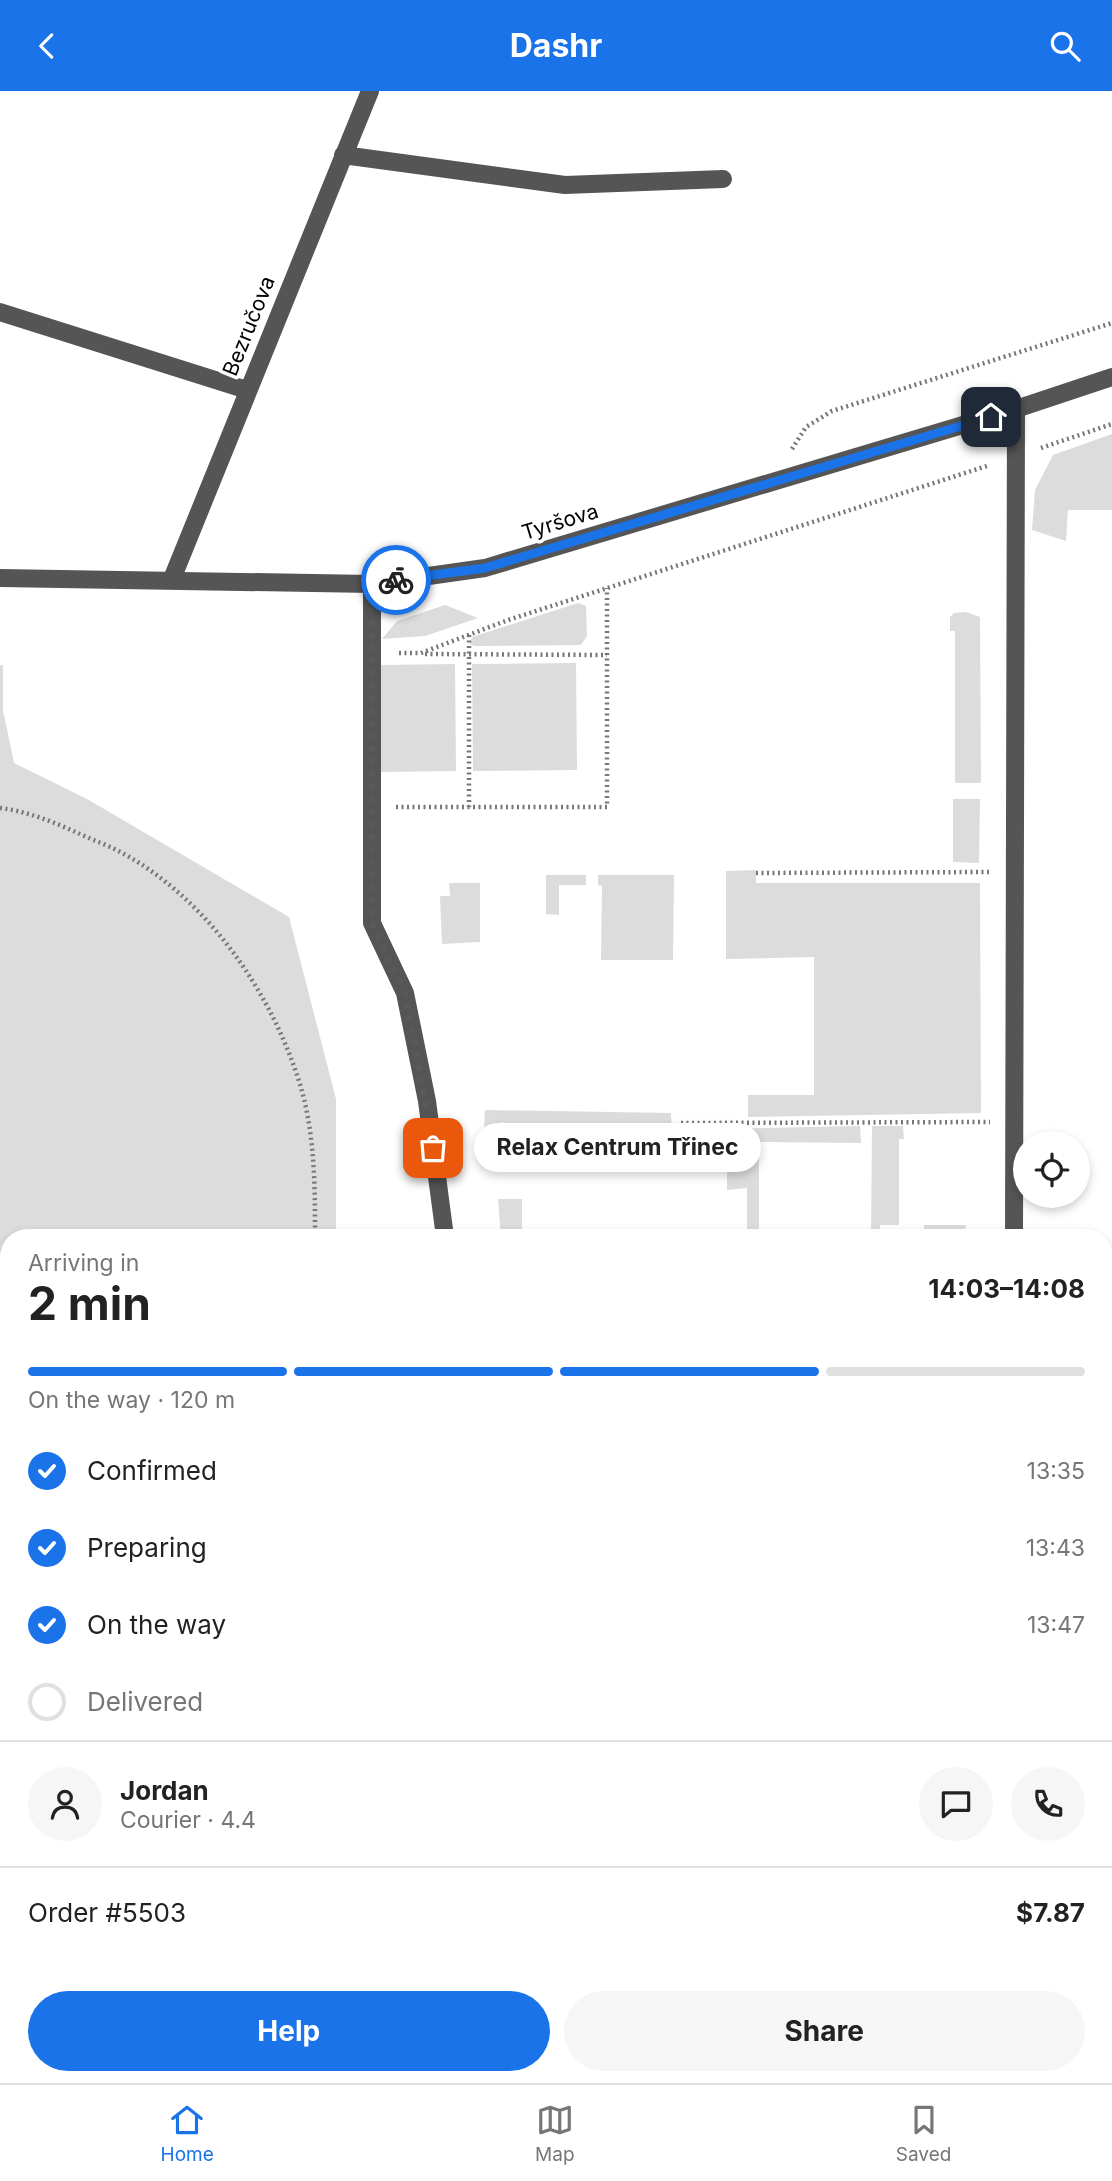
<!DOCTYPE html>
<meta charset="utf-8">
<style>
:root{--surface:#fff;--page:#f6f6f6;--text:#222;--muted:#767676;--line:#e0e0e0;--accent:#1a73e8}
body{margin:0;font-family:Inter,sans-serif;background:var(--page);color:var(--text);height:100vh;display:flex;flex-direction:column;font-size:26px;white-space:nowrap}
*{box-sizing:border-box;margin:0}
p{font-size:23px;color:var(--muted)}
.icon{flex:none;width:38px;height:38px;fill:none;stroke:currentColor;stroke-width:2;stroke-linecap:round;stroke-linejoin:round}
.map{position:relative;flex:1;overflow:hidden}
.details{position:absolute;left:0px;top:1138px;width:1113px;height:856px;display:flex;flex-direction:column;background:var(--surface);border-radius:28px 28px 0 0;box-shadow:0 4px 10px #0003}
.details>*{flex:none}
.buttons{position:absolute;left:1013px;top:1040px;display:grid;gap:14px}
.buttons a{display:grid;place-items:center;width:77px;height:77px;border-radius:50%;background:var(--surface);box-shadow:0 4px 10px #0003;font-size:35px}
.pin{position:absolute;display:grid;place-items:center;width:60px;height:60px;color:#fff;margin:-30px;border-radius:14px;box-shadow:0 4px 10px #0006}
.courier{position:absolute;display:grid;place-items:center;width:70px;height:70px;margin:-35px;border:5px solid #1a73e8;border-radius:50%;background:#fff;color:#222;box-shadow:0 2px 9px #0007}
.bubble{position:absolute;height:49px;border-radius:24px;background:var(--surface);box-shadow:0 4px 10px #0003;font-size:23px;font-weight:700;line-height:49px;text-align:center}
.overview em{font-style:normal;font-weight:700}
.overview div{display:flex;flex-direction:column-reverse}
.overview{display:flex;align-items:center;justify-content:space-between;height:119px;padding:0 28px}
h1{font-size:46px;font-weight:700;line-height:52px}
.bar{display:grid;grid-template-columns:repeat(4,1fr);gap:10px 7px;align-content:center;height:84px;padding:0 28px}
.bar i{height:9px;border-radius:5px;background:var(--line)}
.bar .on{background:var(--accent)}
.bar p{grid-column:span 4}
.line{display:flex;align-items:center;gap:18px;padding:0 28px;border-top:2px solid var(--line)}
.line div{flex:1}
.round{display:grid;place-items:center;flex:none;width:74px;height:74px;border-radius:37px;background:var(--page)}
ol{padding:0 28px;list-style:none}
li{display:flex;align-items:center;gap:21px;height:77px}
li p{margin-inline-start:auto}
li .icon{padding:7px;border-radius:50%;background:var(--accent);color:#fff;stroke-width:4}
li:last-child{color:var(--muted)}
li i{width:38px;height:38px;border:4px solid var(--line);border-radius:50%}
.cta{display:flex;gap:14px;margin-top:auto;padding:14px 28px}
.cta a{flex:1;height:80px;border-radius:42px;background:var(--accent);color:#fff;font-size:28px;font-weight:700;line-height:80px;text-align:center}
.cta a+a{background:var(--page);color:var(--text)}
header{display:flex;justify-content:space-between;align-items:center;height:91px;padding:0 28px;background:var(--accent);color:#fff;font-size:32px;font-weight:700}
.tabs{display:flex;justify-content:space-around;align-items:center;height:98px;border-top:2px solid var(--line);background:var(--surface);font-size:19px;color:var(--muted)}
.tabs a{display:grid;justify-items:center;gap:4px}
.tabs .on{color:var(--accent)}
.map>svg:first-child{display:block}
.green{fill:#dcdcdc}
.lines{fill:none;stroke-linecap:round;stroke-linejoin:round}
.path{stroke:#777;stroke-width:4.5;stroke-dasharray:2 3.5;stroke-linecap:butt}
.minor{stroke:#555;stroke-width:18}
.done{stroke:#595959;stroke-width:7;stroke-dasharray:0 12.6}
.route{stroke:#1a73e8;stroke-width:9}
.labels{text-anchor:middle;stroke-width:7;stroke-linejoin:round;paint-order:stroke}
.street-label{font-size:21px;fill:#000;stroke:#fff}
</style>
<header><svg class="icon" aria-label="back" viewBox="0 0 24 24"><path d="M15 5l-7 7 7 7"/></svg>Dashr<svg class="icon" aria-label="search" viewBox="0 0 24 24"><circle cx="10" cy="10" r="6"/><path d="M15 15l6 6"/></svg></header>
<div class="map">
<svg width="1112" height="1992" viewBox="0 0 1112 1992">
<rect width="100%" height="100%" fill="#fff"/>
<!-- green -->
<g class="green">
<path d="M1112,343V419H1068L1066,450L1032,439L1035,399L1053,364Z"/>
<path d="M578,512L586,515L587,545L581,554L474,555L470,553L472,546Z"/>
<path d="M445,514L478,527L425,545L382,548L397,530Z"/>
<path d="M966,521L980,526L981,692H955V540H950V526L954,522Z"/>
<path d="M576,572L577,679L473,680L472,573Z"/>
<path d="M455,573L456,680L381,681V574Z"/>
<path d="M0,574H3V619L14,672L87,708L289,826L336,1008V1146H9V1984H1104V1229L1112,1228V1992H0Z"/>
<path d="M953,708H980L979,772L953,771Z"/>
<path d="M756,779V792H980L981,1022L748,1026V1004H814V866L726,868V780Z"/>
<path d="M546,784H586V794H559V824L546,823Z"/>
<path d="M598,784H674L673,869H601L602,795L598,794Z"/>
<path d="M449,792H480V851L442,853L440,805H450Z"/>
<path d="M485,1019L671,1022L672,1039L860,1035L861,1052L759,1051V1146H747V1097L727,1099V1075L721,1074V1057H522V1070L512,1073L513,1060L506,1053L512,1034L502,1031L498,1048L483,1056Z"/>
<path d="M872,1035H903L904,1048H899V1134H880L879,1146H871Z"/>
<path d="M498,1108H522V1146H501Z"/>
<path d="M924,1134H966L965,1146H979H924Z"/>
</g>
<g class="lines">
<!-- path -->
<g class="path">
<path d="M1041,357L1112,333"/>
<path d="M792,358L806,336L832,320L1112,232"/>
<path d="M469,544V716"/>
<path d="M399,562H421L508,529L990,374"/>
<path d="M425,563L607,564"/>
<path d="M396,716H607V497"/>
<path d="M0,717C27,720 56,732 80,743C95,750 110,755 124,763C206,808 268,897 297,984C315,1037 315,1091 315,1146"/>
<path d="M756,782L989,781"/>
<path d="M681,1032L990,1031"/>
<path d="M0,1853L9,1851"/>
<path d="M0,1953L9,1952"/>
</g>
<!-- minor -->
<g class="minor">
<path d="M343,64L565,94L723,88"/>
<path d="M0,221L247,299"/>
<path d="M0,487L372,493L485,477L1016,318L1112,286"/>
<path d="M172,488L370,0"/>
<path d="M372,493V832L405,902L427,1010L445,1146"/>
<path d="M1014,1146L1016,318"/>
<path d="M465,1984V1992"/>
<path d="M916,1992V1984"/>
</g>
</g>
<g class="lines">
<!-- done -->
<path class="done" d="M396,489L372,493V832L405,902L433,1057"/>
<!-- route -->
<path class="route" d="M396,489L485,477L991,326"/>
</g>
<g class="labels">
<!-- street labels -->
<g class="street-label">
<text transform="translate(249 235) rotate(-68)" y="7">Bezručova</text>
<text transform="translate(560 431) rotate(-17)" y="7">Tyršova</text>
</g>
</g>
</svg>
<div class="buttons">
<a><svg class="icon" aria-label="locate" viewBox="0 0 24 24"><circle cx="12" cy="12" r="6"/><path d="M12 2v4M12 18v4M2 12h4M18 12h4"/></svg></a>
</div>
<div class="pin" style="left:433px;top:1057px;background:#ea580c"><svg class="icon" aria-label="bag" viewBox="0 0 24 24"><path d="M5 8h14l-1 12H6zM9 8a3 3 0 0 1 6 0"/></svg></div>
<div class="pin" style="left:991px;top:326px;background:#1f2937"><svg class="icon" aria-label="home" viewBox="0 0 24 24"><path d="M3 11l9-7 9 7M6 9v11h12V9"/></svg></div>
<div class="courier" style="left:396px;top:489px"><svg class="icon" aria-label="bike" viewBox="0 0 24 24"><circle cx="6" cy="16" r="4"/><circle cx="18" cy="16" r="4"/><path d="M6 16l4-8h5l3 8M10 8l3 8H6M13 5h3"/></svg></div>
<div class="bubble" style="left:474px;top:1032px;width:287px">Relax Centrum Třinec</div>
<section class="details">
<div class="overview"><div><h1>2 min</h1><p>Arriving in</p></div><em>14:03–14:08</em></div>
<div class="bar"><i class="on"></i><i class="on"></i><i class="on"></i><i></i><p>On the way · 120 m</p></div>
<ol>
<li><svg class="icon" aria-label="check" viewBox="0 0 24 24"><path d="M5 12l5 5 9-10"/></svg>Confirmed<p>13:35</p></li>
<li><svg class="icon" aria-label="check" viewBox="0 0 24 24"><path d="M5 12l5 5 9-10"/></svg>Preparing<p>13:43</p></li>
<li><svg class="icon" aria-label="check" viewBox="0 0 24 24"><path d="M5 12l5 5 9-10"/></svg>On the way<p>13:47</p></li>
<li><i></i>Delivered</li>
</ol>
<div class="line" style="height:126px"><a class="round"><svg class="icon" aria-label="person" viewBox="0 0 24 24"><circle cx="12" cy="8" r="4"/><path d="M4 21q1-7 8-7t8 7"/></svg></a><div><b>Jordan</b><p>Courier · 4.4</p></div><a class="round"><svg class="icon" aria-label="chat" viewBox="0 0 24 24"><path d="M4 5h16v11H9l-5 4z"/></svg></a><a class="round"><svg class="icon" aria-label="phone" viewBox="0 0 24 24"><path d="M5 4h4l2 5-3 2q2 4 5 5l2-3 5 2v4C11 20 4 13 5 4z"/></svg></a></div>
<div class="line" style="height:91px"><div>Order #5503</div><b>$7.87</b></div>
<div class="cta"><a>Help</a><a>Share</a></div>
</section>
</div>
<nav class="tabs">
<a class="on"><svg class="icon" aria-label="home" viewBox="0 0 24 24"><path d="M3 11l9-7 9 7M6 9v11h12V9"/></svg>Home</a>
<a><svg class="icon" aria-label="map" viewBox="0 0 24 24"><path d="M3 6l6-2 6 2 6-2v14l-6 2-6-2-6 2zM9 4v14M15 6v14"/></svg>Map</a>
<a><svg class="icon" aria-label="saved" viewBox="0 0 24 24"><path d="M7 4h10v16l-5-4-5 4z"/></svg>Saved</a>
</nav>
